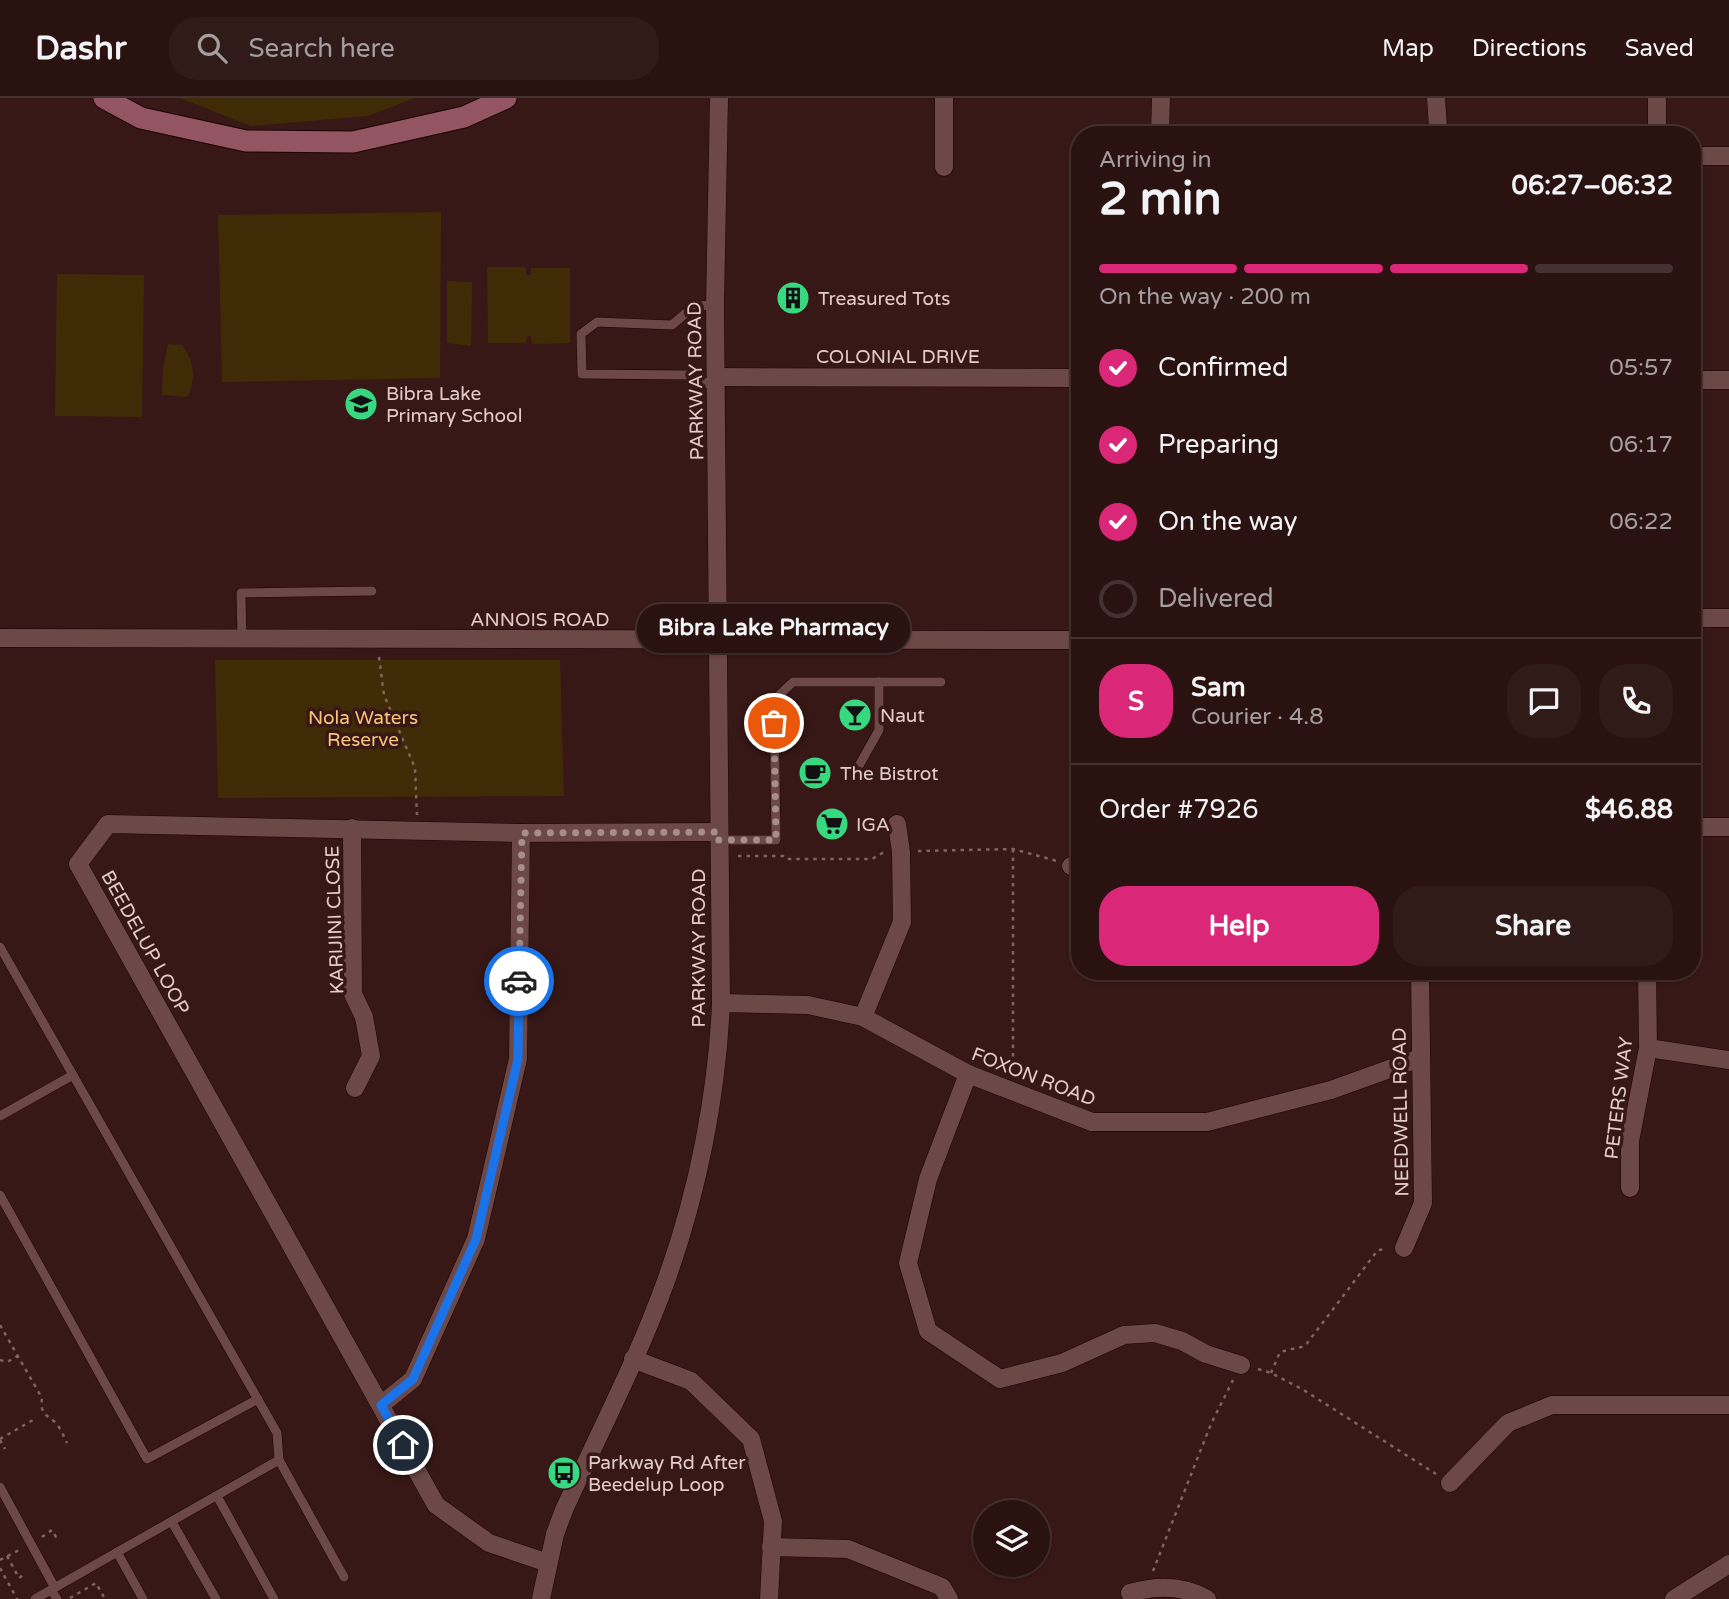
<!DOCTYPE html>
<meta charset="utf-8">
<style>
:root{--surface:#291210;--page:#311b19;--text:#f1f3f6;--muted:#a59e9f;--line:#453230;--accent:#db2777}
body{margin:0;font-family:"Varela Round",sans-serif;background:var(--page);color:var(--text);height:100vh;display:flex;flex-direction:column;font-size:26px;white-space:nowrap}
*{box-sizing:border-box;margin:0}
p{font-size:23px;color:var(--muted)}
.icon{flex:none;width:38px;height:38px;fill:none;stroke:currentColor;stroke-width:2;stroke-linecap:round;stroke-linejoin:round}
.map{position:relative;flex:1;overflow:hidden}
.panel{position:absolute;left:1071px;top:28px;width:630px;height:854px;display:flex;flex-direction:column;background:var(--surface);border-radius:28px;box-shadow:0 2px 5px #0004,0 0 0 2px var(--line)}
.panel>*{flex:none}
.fabs{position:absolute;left:973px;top:1402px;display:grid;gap:14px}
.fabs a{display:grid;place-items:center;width:77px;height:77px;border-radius:50%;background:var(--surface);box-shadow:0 2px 5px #0004,0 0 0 2px var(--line);font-size:35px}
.pin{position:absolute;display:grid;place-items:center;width:60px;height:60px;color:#fff;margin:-30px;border:4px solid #fff;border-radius:50%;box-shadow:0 2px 7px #0007}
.courier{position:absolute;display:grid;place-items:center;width:70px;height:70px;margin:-35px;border:5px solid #1a73e8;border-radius:50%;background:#fff;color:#222;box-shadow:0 2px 9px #0007}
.bubble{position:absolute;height:49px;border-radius:24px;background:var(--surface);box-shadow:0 2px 5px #0004,0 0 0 2px var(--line);font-size:23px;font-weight:700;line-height:49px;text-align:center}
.headline em{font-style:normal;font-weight:700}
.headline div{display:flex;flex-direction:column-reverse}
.headline{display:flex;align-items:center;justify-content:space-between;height:119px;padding:0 28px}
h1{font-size:46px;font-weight:700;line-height:52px}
.bar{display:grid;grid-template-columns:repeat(4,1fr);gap:10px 7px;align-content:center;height:84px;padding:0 28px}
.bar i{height:9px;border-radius:5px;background:var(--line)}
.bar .on{background:var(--accent)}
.bar p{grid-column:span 4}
.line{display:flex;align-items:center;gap:18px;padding:0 28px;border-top:2px solid var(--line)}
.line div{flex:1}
.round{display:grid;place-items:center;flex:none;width:74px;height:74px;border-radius:28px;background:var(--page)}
ol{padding:0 28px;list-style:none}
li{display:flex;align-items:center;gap:21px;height:77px}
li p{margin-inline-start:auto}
li .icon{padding:7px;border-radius:50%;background:var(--accent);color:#fff;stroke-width:4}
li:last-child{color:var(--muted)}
li i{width:38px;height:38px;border:4px solid var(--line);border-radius:50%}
.primary-button{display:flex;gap:14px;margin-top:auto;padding:14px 28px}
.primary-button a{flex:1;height:80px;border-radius:28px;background:var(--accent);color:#fff;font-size:28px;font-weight:700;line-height:80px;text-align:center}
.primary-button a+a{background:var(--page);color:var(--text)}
header{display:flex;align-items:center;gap:42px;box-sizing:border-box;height:98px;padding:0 35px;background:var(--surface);border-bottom:2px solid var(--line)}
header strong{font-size:33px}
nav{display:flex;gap:38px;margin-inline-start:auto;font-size:24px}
.search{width:490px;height:63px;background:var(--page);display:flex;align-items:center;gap:18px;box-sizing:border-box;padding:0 24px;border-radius:28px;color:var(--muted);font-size:26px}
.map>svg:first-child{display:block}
.green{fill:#402b07}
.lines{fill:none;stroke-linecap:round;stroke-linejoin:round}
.lane-casing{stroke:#1c0303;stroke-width:10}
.street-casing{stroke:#1c0303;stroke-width:19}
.secondary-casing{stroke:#1c0303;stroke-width:23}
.path{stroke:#7f6462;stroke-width:2.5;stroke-dasharray:3.5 5;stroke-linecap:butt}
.lane{stroke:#6c4846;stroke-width:9}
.street{stroke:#6c4846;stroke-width:18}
.secondary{stroke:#945562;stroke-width:21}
.done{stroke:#a78e8c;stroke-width:7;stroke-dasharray:0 12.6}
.route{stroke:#1a73e8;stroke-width:9}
.labels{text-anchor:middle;stroke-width:7;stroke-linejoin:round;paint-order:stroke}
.poi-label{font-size:19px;fill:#e3cdcb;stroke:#371816;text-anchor:start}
.street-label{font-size:19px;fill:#e3cdcb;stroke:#371816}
.park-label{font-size:19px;fill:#f8c478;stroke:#371816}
</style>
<header>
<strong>Dashr</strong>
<div class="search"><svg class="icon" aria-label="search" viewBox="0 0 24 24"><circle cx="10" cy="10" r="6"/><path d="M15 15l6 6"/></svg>Search here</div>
<nav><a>Map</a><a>Directions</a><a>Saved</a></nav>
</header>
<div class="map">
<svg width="1729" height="1501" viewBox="0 0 1729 1501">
<rect width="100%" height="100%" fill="#371816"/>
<!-- green -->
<g class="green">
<path d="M180,0H415L368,18L251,28Z"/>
<path d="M441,114L440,280L222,284L218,117Z"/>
<path d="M487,169H526V177H531V170H570V245L532,246L531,238H527L526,245H488Z"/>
<path d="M57,176L144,177L142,319L55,318Z"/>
<path d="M447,183L472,184L471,248L447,245Z"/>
<path d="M168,246L182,247C194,263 197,281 187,299L162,297L163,270Z"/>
<path d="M215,562H560L564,698L218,700Z"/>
</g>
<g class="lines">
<defs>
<g id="lane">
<path d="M715,207L694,208L672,227L597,224L581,236L582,276L687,277L716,289"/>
<path d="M242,541L241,495L372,493"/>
<path d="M856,673L879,632V584"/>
<path d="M718,742H776L774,602L793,584H941"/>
<path d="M0,849L277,1335L279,1362L344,1479"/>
<path d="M0,1018L73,977"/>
<path d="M0,1097L147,1361L258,1301"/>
<path d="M0,1389L55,1490"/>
<path d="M217,1398L274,1501"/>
<path d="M172,1424L216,1501"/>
<path d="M117,1454L143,1501"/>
<path d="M51,1492L57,1501"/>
<path d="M35,1501L279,1362"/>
</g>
<g id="street">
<path d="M944,0V69"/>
<path d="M1657,0V31L1661,37"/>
<path d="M1160,37L1161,0"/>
<path d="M1434,37L1438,30L1436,0"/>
<path d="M1692,58H1729"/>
<path d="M716,279L1080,280"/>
<path d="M1692,282H1729"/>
<path d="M1692,520H1729"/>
<path d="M0,540L1080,542"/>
<path d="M1692,729H1729"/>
<path d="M352,730L353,896L364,919L371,958L355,990"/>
<path d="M1071,768H1080"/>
<path d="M721,905L808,907L863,919L968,976L1092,1024H1207L1331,992L1420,960"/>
<path d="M863,919L902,824L901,754L897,726"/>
<path d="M1648,950L1729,962"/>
<path d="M968,976L928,1081L908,1165L928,1233L1000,1281L1062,1265L1124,1237L1155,1235L1182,1243L1206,1256L1241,1267"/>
<path d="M1630,1090V1043L1648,950L1647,873"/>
<path d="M1404,1150L1423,1105L1420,873"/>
<path d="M633,1261L691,1283L751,1341L773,1423L769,1501"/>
<path d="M381,1307L413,1281L476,1141L518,961L521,735"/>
<path d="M1450,1385L1508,1325L1552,1307H1729"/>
<path d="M771,1449L848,1451L942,1489L949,1501"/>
<path d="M548,1465L489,1445L436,1407L78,766L108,726L521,735L718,734"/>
<path d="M1130,1495C1157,1487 1183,1487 1207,1501"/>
<path d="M541,1501L555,1436L564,1412C599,1335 639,1259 667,1180C698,1093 717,997 721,905L715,207L719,0"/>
<path d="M1674,1501L1729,1466"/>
</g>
<path id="secondary" d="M104,0L141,20L246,43L353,44L464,19L506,0"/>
</defs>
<!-- lane casing -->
<use href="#lane" class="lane-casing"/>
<!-- street casing -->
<use href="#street" class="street-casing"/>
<!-- secondary casing -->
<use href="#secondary" class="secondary-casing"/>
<!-- path -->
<g class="path">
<path d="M379,559L384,597L415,670L417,717"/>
<path d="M1013,751V977"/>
<path d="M918,753L1013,751L1057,763"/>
<path d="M738,758H783L786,761H872L884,754"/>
<path d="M0,1227L42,1300C40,1315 45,1316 55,1324C60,1329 64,1339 67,1345"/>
<path d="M0,1262L7,1264L18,1258"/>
<path d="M1258,1271L1271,1275L1302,1291L1436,1376"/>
<path d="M1271,1275L1280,1254L1305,1248L1378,1152L1387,1151"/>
<path d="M0,1341L33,1322"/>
<path d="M0,1342L5,1351"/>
<path d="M42,1439L52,1432L56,1439L60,1437"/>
<path d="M7,1458L19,1480L23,1477"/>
<path d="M0,1462L21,1451"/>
<path d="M0,1470L17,1501"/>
<path d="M1153,1473L1211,1326L1233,1282"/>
<path d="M70,1500L96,1485L105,1501"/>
</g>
<!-- lane -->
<use href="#lane" class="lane"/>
<!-- street -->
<use href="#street" class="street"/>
<!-- secondary -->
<use href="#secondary" class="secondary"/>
</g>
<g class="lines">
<!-- done -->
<path class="done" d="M519,883L522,735L718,734V742H776L774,625"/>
<!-- route -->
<path class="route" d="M403,1347L381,1307L413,1281L476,1141L518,961L519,883"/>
</g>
<!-- icons -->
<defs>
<symbol id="building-disc" viewBox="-11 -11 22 22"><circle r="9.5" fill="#37d880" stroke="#371816"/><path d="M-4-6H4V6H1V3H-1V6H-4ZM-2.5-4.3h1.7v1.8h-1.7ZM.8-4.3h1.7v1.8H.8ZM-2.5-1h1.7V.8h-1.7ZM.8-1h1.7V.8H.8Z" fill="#111"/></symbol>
<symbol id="school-disc" viewBox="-11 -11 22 22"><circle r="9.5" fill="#37d880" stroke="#371816"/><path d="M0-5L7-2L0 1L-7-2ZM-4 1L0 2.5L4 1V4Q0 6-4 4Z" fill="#111"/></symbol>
<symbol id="bar-disc" viewBox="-11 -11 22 22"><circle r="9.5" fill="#37d880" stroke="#371816"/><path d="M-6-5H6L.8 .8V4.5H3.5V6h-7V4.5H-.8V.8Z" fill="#111"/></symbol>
<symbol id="cafe-disc" viewBox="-11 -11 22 22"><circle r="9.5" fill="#37d880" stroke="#371816"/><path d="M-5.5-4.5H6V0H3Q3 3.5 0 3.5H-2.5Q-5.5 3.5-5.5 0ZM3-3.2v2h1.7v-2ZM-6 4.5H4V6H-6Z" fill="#111"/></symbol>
<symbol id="supermarket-disc" viewBox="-11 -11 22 22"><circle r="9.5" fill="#37d880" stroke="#371816"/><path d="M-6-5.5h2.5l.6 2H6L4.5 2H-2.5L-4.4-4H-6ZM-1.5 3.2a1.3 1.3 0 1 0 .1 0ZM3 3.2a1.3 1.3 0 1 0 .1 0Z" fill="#111"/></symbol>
<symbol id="bus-disc" viewBox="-11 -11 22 22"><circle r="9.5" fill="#37d880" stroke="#371816"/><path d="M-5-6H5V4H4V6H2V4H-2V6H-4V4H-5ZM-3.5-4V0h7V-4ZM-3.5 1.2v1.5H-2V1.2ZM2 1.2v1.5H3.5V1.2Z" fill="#111"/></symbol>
</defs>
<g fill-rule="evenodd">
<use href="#building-disc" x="774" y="181" width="38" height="38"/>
<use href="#school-disc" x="342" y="287" width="38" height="38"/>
<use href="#bar-disc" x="836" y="598" width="38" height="38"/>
<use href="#cafe-disc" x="796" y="656" width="38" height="38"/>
<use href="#supermarket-disc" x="813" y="707" width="38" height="38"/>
<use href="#bus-disc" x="545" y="1356" width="38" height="38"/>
</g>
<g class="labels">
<!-- poi labels -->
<g class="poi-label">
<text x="818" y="207">Treasured Tots</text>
<text x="386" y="302">Bibra Lake<tspan x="386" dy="22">Primary School</tspan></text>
<text x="880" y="624">Naut</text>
<text x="840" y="682">The Bistrot</text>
<text x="856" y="733">IGA</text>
<text x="588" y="1371">Parkway Rd After<tspan x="588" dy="22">Beedelup Loop</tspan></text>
</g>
<!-- street labels -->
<g class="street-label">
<text x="898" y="265">COLONIAL DRIVE</text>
<text transform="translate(695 283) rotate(-91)" y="7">PARKWAY ROAD</text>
<text x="540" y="528">ANNOIS ROAD</text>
<text transform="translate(334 822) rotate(-92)" y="7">KARIJINI CLOSE</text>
<text transform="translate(146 844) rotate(61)" y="7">BEEDELUP LOOP</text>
<text transform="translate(698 850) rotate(-90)" y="7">PARKWAY ROAD</text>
<text transform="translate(1034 978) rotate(21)" y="7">FOXON ROAD</text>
<text transform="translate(1618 1000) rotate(-83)" y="7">PETERS WAY</text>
<text transform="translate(1400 1014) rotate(-91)" y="7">NEEDWELL ROAD</text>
</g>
<!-- park labels -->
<g class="park-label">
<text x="363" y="626">Nola Waters<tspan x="363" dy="22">Reserve</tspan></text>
</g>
</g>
</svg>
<div class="fabs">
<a><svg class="icon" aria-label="layers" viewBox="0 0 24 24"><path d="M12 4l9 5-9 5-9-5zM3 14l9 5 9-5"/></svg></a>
</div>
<div class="pin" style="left:774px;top:625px;background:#ea580c"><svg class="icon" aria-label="bag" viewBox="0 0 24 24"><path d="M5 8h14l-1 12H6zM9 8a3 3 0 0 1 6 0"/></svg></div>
<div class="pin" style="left:403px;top:1347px;background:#1f2937"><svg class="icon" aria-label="home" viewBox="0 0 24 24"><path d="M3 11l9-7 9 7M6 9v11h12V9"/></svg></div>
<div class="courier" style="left:519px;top:883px"><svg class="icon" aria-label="car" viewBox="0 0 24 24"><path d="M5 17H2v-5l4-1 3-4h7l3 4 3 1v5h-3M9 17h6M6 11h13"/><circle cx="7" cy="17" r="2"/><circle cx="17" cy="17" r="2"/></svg></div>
<div class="bubble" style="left:637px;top:506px;width:273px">Bibra Lake Pharmacy</div>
<section class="panel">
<div class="headline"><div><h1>2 min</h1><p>Arriving in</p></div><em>06:27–06:32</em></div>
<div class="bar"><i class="on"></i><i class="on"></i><i class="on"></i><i></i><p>On the way · 200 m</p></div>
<ol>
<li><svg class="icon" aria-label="check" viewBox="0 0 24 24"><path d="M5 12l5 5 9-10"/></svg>Confirmed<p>05:57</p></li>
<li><svg class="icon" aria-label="check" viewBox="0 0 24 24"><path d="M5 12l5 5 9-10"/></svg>Preparing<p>06:17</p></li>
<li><svg class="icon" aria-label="check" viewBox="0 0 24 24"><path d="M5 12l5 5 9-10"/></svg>On the way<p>06:22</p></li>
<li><i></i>Delivered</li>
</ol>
<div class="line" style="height:126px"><b class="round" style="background:var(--accent);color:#fff">S</b><div><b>Sam</b><p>Courier · 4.8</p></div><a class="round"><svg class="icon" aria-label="chat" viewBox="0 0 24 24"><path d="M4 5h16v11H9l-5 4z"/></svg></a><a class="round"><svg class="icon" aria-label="phone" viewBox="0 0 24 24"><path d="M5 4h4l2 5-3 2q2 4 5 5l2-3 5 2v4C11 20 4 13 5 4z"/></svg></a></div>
<div class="line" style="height:91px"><div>Order #7926</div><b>$46.88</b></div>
<div class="primary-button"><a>Help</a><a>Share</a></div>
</section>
</div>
